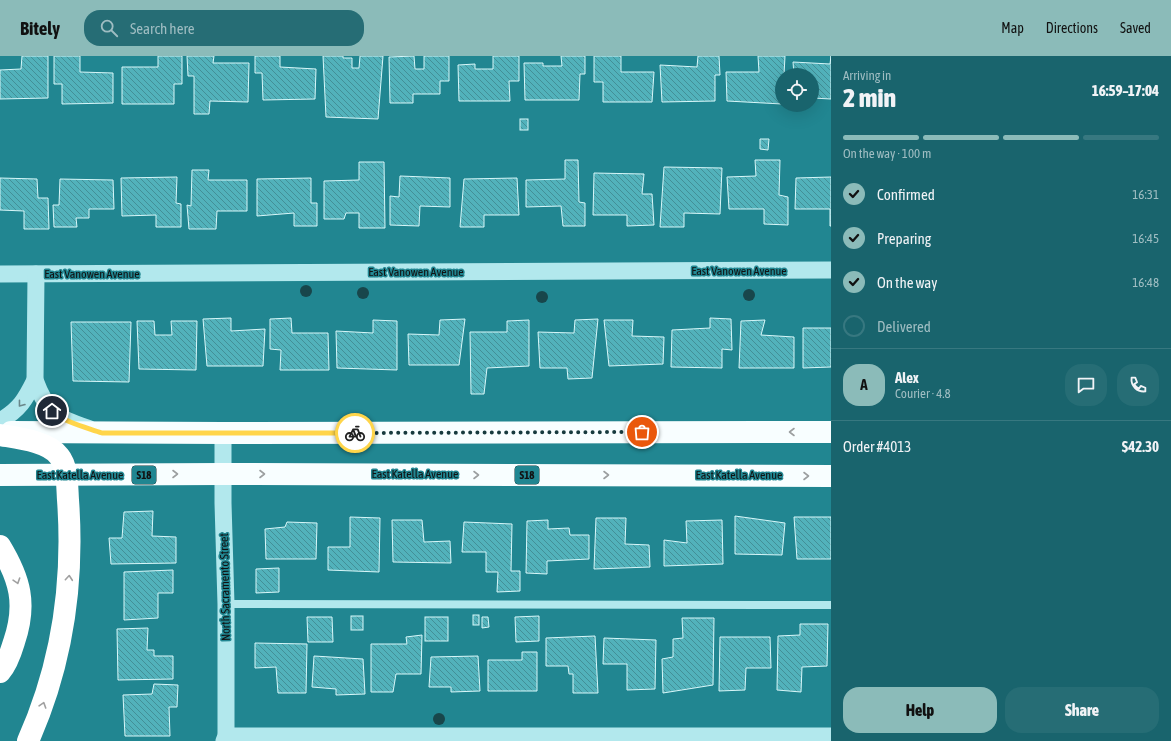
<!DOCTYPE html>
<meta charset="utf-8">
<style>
:root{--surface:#19646d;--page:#266d75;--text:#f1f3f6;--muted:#9fbdc2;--line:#377880;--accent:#8bbbb9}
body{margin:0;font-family:"Asap Condensed",sans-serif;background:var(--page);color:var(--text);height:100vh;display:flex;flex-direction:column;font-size:15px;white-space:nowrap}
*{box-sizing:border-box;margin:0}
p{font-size:13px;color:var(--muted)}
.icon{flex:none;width:22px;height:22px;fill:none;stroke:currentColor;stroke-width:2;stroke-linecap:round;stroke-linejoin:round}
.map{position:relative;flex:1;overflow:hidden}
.sheet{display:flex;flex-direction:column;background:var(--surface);width:340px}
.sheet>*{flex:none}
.controls{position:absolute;left:775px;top:12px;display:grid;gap:8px}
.controls a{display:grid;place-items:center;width:44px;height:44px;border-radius:50%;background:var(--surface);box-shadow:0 4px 16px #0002;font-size:20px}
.pin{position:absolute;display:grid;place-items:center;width:34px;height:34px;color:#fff;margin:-17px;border:2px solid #fff;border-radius:50%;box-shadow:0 1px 4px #0007}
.courier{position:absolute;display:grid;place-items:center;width:40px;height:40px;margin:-20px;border:3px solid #ffd54a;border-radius:50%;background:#fff;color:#222;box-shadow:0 1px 5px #0007}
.overview em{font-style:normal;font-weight:800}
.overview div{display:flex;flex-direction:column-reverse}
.overview{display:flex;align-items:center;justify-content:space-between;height:68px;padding:0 12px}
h1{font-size:26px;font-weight:800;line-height:30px}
.bar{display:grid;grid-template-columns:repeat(4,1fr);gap:6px 4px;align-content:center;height:48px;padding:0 12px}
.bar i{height:5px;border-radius:3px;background:var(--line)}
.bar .selected{background:var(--accent)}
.bar p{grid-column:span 4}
.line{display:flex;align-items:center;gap:10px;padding:0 12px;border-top:1px solid var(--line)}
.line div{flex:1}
.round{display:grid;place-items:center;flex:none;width:42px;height:42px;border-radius:16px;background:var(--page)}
ol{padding:0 12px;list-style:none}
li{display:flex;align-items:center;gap:12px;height:44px}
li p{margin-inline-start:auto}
li .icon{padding:4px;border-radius:50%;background:var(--accent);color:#111;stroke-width:4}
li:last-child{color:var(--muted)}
li i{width:22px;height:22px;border:2px solid var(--line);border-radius:50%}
.cta{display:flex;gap:8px;margin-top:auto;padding:8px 12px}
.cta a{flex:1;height:46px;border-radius:16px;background:var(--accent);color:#111;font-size:16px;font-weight:800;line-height:46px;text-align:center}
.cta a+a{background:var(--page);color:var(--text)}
header{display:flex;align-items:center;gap:24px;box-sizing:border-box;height:56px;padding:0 20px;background:var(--accent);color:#111}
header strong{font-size:19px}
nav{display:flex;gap:22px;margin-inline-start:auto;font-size:14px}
.search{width:280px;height:36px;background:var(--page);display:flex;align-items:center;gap:10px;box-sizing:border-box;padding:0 14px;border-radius:16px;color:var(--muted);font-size:15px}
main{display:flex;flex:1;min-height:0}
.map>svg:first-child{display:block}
.building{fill:url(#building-back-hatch);stroke:#d8f7f9}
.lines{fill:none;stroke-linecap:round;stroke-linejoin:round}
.lane{stroke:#b2e8ed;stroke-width:8}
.street{stroke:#b2e8ed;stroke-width:17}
.primary{stroke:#f8feff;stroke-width:22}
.highway{stroke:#fff;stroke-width:22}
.tree{fill:#18464b}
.oneway{stroke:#6a878a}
.oneway2{stroke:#9c9fa0}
.oneway3{stroke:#a0a0a0}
.done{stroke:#173a3e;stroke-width:4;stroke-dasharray:0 7.2}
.route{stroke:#ffd54a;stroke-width:5}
.labels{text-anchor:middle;stroke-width:3;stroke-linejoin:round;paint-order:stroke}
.shield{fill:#218691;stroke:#163437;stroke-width:1}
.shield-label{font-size:11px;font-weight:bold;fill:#111}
.street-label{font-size:12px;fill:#111;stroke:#218691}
</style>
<header>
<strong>Bitely</strong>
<div class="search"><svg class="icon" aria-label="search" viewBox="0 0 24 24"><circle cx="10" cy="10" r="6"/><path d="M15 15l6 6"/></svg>Search here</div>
<nav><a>Map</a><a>Directions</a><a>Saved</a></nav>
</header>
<main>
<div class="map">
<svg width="831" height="685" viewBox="0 0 831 685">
<defs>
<pattern id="building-back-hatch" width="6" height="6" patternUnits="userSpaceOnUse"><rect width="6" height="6" fill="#52b2bb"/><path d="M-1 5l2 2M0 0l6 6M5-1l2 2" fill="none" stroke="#438f97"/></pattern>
</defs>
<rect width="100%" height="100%" fill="#218691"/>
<!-- building -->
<g class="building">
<path d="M22,0H48V42L0,43V14L21,13Z"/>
<path d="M54,0H80V16L113,17V47L62,48V28H54Z"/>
<path d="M158,0H182V28H174V48H122V11H158Z"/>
<path d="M187,0H214L213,7H249L248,46L210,45L209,58H194V20H188Z"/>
<path d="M255,0H280V11L316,13L315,43L263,44L262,17H255Z"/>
<path d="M323,0H343V2H352V12H359L360,0H383L378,63L326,61Z"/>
<path d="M414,0L415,13H424V0H449V25H440V38H413V47H390L389,1Z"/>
<path d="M493,0H519V25H509L510,45H459L458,9L475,8V13H493Z"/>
<path d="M561,0H585V18H580L579,44H525L524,7H543V10H562Z"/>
<path d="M594,0H621V16H654L652,46H603V26H594Z"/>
<path d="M698,0H719L720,19H715V45L662,46L660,9L697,11Z"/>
<path d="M758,0H785L784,19H782V48L727,45L726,16H759Z"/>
<path d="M831,0V43L812,42V19H794L793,6L830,8Z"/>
<rect x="520" y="63" width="8" height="11"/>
<path d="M760,83H769L768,94L760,93Z"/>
<path d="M565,104H578L579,146L585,147V170H563L561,150L526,151V124L565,123Z"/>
<path d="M755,104H780L779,139L788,141V169L764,168V153H729L727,121L756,120Z"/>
<path d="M359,106H384L385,172H359V157H346L344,163H324V125L359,124Z"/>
<path d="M664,111L722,112L720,158L684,157V171H660Z"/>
<path d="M192,114H209L208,124H247V155H217L216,173H189L187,149L191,150Z"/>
<path d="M594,117L644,118L642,138H652L654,169L627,170V159H593Z"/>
<path d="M400,120L450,122V151L420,150L419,170L390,169V140L399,141Z"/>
<path d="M177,121L176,147L181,148V171H156V159L122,160L121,122Z"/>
<path d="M831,121V170H830V153H795L796,122Z"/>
<path d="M0,122L37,123L38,142H48L49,173H24V155L0,154Z"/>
<path d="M311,122V147H317V170H294V157L257,160V123Z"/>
<path d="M517,122L519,159H484V171H460L464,123Z"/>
<path d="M60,123L113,124L114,153H89V162H76L77,171H54L53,149H59Z"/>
<path d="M231,262V275L265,273L263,310H207L203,263Z"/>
<path d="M291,262L292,277H328L329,314H280L281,294L270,293V263Z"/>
<path d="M710,262L731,263L732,294L722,293V312L671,311L672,274L710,272Z"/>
<path d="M465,263L459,309H409L408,278L439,279L440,264Z"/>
<path d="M598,263L592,322L568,323L567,312H540L538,276L574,277L575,264Z"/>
<path d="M373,264L397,265V314L337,312L336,275L373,277Z"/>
<path d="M529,264V310L487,312L484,338H471L470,276H507V265Z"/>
<path d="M604,264H633L632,280L664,281L663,308L609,310Z"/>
<path d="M765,264L761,279L794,281V312H739L741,265Z"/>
<path d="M137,265H154L155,279H172L171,265H197L196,314L139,313Z"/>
<path d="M71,266H131L129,326L73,325Z"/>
<path d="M803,272H831V311L803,312Z"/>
<path d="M153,455L152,480L176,481V507L111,508L109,482H122L124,456Z"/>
<path d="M735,460L785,467L782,499L735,498Z"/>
<path d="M350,461L380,462L379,516L328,514V491H350Z"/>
<path d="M794,461H831V503H797Z"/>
<path d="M596,462H626L625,488L649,489L650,511L594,513Z"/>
<path d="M392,464H422L424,486L450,485L451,507L393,506Z"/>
<path d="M548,464V473L569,472L570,479H589V503L547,505V518L526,517L527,465Z"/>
<path d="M722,464L723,508L664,510V484L687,487L686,465Z"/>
<path d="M287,466L317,467L316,503H266L265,473L285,471Z"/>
<path d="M464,466L512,468L511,515H520V535L497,536L498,516H486V496H462Z"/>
<path d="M279,512V536L256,537V513Z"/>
<path d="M173,514V537H158V562L124,564V516Z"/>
<rect x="473" y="559" width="6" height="10"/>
<rect x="351" y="560" width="12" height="14"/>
<path d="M539,560V585L516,586L515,561Z"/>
<path d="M307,561H332L333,586H308Z"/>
<rect x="425" y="561" width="23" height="24"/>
<path d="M482,561H488L489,571L482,572Z"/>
<path d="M682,562H714L713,629L663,637L662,603L673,601V583L683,582Z"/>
<path d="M800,568H828L827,610L802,611L801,636L777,634L778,580L800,579Z"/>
<path d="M148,572L147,594H154V600H173V623L118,624L117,573Z"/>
<path d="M422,579L421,618H396L393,636H371V588H407L406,581Z"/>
<path d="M595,580L598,637H573V618H569L568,610H546V582Z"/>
<path d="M720,581H770L771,612H746L745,634L719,635Z"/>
<path d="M604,582L656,584L655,633L627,634V608H603Z"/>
<path d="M255,587L307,588L306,637H278L276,611L255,612Z"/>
<path d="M522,596H537V635H488V604H522Z"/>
<path d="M314,600L363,603L365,638L336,639V633L312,631Z"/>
<path d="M478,600L480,635L451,636V631H429L431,601Z"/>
<path d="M154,628L178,629L177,651H169L170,680H125L123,639L152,638Z"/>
</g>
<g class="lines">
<!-- lane -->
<path class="lane" d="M226,548L831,549"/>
<!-- street -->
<g class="street">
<path d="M0,218L831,214"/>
<path d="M36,218L35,324C48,359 56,361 90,373"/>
<path d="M0,365C20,353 25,344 35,324"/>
<path d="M223,377V447L226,548V680L224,685"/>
<path d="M226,680H831"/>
</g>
<!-- primary -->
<g class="primary">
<path d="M11,376L223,377L831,376"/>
<path d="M0,419L223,418L831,420"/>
</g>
<!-- highway -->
<g class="highway">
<path d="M0,379C17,382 48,385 59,400C68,411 67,430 68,444C74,527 62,609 28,685"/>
<path d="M0,490C20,523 27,548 14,586C11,596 7,608 0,616"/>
</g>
</g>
<!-- trees -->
<g class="tree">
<circle cx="306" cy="235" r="6"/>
<circle cx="363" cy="237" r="6"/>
<circle cx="749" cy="239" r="6"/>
<circle cx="542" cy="241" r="6"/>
<circle cx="439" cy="663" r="6"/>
</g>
<!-- one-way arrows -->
<defs><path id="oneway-chevron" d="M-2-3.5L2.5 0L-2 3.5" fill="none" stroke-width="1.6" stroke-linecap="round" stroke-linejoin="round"/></defs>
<use class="oneway" href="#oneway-chevron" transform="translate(21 348) rotate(128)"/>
<g class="oneway2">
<use href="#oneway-chevron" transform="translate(792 376) rotate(180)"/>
<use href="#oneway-chevron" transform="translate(175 418)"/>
<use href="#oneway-chevron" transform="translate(262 418)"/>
<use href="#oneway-chevron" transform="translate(476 419)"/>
<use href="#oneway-chevron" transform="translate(606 419)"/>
<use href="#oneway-chevron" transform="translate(806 420)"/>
</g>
<g class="oneway3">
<use href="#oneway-chevron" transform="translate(69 522) rotate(-85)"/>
<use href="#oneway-chevron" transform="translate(17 525) rotate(72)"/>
<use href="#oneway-chevron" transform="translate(43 649) rotate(-72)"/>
</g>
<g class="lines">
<!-- done -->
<path class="done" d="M355,377L642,376"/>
<!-- route -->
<path class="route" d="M52,355C66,367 85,371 102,377H355"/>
</g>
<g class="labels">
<!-- shield labels -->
<g class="shield">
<rect x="132" y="410" width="24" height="18" rx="3"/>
<rect x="515" y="410" width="24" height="18" rx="3"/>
</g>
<g class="shield-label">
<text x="144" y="423">S18</text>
<text x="527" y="423">S18</text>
</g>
<!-- street labels -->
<g class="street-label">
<text x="739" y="219">East Vanowen Avenue</text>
<text x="416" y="220">East Vanowen Avenue</text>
<text x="92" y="222">East Vanowen Avenue</text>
<text x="415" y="422">East Katella Avenue</text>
<text x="80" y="423">East Katella Avenue</text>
<text x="739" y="423">East Katella Avenue</text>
<text transform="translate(225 531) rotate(-91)" y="4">North Sacramento Street</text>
</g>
</g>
</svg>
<div class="controls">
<a><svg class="icon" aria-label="locate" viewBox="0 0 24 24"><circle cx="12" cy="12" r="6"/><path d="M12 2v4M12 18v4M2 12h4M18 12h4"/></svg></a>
</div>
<div class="pin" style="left:642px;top:376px;background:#ea580c"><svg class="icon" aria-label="bag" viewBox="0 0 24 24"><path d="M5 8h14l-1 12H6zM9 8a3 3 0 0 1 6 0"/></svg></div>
<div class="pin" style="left:52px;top:355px;background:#1f2937"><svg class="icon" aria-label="home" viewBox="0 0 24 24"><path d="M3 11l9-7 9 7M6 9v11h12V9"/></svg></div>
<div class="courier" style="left:355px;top:377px"><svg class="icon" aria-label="bike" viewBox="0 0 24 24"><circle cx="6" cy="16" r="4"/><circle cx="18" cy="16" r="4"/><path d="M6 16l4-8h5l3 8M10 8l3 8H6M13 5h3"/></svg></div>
</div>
<section class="sheet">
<div class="overview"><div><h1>2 min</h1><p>Arriving in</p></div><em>16:59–17:04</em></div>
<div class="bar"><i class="selected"></i><i class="selected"></i><i class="selected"></i><i></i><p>On the way · 100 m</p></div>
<ol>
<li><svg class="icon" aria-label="check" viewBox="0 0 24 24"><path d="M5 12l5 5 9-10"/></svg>Confirmed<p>16:31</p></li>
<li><svg class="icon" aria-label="check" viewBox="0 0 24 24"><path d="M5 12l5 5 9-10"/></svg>Preparing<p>16:45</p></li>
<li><svg class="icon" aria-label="check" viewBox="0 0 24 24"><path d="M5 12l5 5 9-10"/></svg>On the way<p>16:48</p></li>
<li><i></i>Delivered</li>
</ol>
<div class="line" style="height:72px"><b class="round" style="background:var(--accent);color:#111">A</b><div><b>Alex</b><p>Courier · 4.8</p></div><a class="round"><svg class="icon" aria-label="chat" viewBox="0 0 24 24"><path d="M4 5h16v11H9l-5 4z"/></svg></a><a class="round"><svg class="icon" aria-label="phone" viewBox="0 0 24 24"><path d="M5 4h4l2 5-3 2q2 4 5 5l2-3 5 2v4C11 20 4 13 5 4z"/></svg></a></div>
<div class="line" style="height:52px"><div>Order #4013</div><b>$42.30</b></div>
<div class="cta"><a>Help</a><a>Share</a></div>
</section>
</main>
